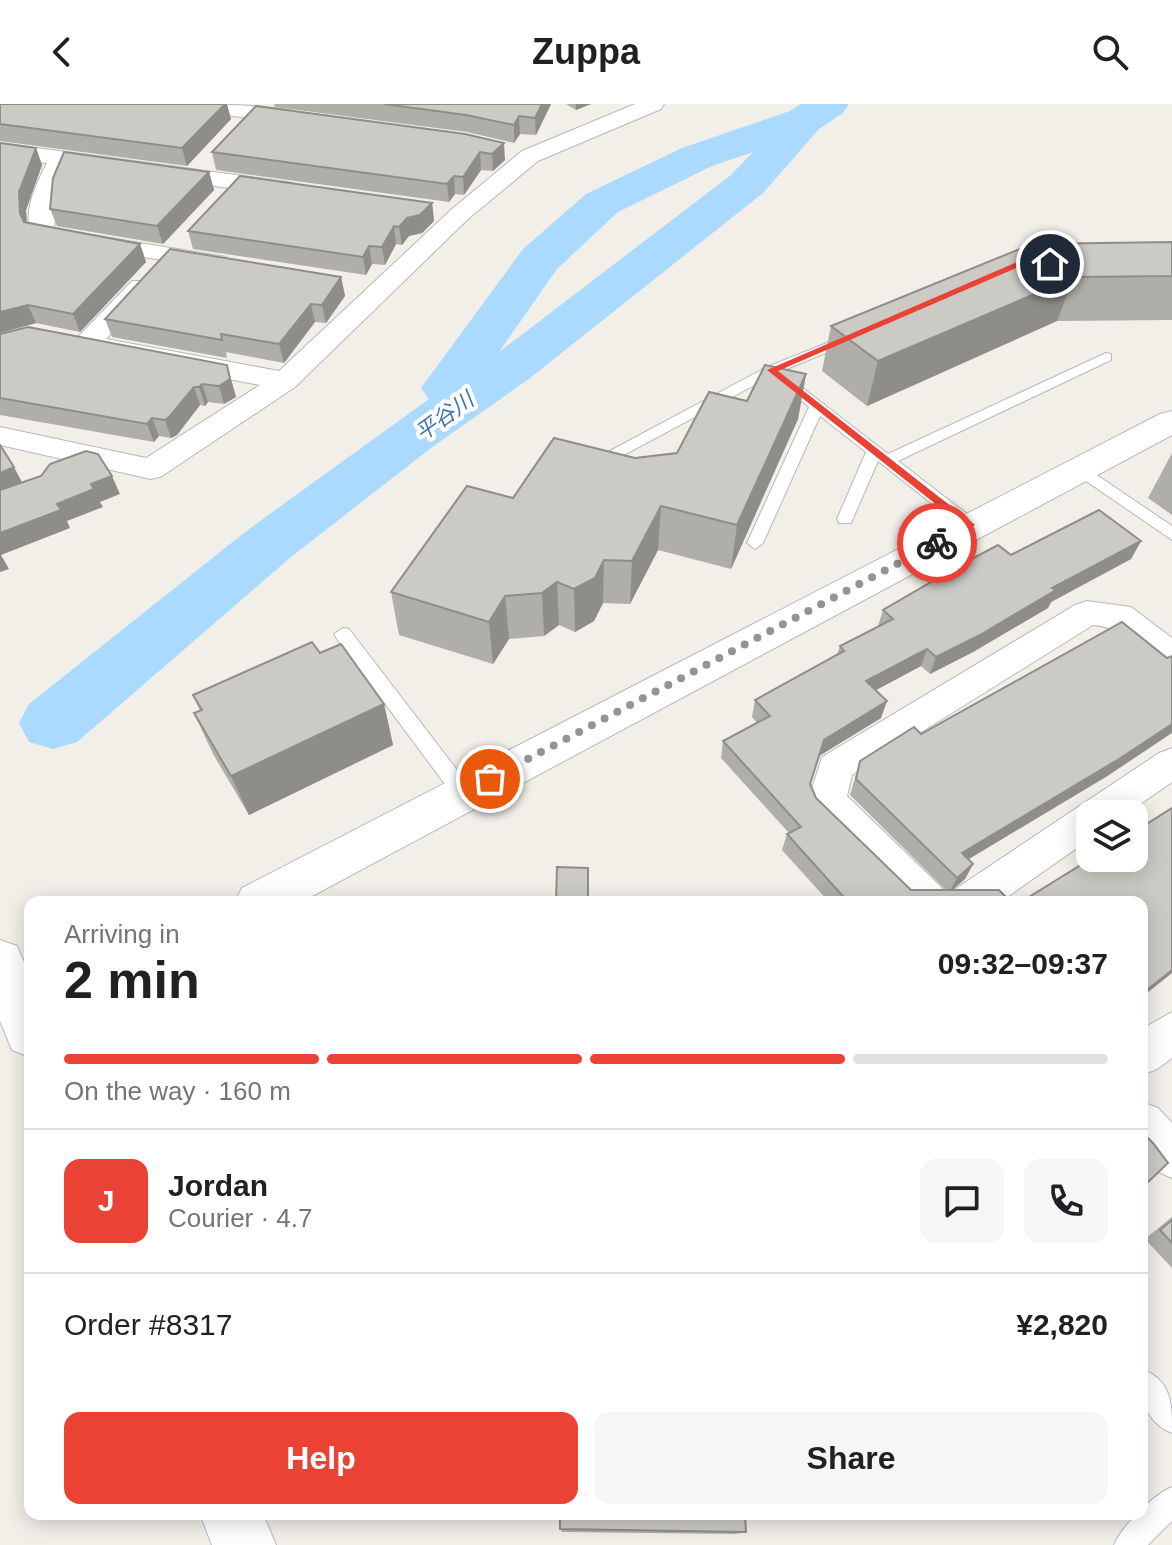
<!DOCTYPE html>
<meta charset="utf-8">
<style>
:root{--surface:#fff;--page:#f6f6f6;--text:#202124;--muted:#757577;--line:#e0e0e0;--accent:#ea4335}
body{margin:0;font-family:Arial,"Noto Sans JP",sans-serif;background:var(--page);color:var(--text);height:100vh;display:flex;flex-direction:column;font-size:30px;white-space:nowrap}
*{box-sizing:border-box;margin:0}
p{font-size:26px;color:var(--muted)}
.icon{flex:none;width:44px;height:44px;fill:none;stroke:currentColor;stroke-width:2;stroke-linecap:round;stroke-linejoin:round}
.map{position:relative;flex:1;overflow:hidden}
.side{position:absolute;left:24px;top:792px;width:1124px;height:624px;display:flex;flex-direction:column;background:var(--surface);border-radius:16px;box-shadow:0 4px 20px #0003}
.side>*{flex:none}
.controls{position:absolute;left:1076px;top:696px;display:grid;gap:16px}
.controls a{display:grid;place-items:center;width:72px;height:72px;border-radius:16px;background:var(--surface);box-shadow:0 4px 20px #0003;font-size:40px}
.pin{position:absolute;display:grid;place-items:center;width:68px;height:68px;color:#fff;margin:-34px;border:4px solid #fff;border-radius:50%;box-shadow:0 2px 8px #0007}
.courier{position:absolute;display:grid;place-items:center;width:80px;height:80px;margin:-40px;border:6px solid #ea4335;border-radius:50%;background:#fff;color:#222;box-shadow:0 2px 10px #0007}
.overview em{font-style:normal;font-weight:700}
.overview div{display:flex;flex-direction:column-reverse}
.overview{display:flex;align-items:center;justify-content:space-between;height:136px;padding:0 40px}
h1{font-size:52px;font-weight:700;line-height:60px}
.bar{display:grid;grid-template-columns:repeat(4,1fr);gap:12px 8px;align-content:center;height:96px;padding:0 40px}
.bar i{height:10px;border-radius:6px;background:var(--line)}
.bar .selected{background:var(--accent)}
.bar p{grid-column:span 4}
.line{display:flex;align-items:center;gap:20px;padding:0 40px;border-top:2px solid var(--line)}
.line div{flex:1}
.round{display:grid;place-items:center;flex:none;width:84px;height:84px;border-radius:16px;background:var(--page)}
.cta{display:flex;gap:16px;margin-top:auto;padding:16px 40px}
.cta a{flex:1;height:92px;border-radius:16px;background:var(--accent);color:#fff;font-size:32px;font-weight:700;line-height:92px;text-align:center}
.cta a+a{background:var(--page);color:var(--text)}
header{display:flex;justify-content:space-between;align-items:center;height:104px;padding:0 40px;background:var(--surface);font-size:36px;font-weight:700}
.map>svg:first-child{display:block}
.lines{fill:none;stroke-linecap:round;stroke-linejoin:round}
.river{fill:#aadaff;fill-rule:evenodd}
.lane-casing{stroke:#b5b8bc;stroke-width:2}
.street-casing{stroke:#b5b8bc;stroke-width:2}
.secondary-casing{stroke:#b6babf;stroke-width:2}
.lane{fill:#fff;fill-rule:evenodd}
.street{fill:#fff;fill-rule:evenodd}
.secondary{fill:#fff;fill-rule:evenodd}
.wall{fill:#afaea9}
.shaded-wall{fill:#8f8d8a}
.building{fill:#cccac5;stroke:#8f8d8a;stroke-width:2}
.route{fill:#ea4335}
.done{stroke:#929495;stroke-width:8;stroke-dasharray:0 14.4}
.labels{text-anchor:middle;stroke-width:8;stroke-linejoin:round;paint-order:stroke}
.far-water-label{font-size:22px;font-style:italic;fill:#4174aa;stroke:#fff}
</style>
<header><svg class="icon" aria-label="back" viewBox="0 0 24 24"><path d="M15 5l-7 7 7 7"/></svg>Zuppa<svg class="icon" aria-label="search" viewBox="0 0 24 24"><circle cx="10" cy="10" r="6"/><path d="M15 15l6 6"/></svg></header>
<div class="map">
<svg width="1172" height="1441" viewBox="0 0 1172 1441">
<rect width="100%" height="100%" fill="#f1efe8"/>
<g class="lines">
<!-- river -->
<path class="river" d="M801,0H849L843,9L819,25L763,89L530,274L431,344L291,453L77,638L53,645L29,638L19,619L29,600L249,425L429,295L421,284L523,145L586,90L682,44L790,7ZM753,48L731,71L499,248L557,165L618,108L712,62Z"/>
<defs>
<g id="lane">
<path d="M852,229L859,233L857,236L777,269L607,360L601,361L593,356L767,263Z"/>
<path d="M1106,249L1111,250V256L898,357L976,417V425H964L878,357L851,419H839L837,415L866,348L820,312L763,439L755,445L747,439L809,303L776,277V271H786L888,350Z"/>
<path d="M1079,359L1172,422V436L1073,368V360Z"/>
<path d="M343,524L349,525L470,683L473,689L470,695H456L337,535L334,530Z"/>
<path d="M1142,1265C1172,1277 1172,1300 1172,1329C1142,1316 1142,1293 1142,1265Z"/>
<path d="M1172,1383V1417L1148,1441H1114C1121,1423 1154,1390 1172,1383Z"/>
</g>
<g id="street">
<path d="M176,0C200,0 300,0 313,15L302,21L187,6Z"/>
<path d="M635,0H664L661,5L538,57L468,115L295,283L162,372L151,375L0,341V323L146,354L260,281L77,246L74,240L77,234L132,177H150L154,182L106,235L279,267L452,105L522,47Z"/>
<path d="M0,39L287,78L295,80L299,85L295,90L287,92L69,62L57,91L54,125L226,153L229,158L226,163L217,165L34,135C20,113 36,80 47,59L0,53Z"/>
<path d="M1087,497L1131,503L1172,534V565C1139,554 1130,524 1093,521L852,671L847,692L944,786L949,796L954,786L1159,649L1172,644V678L1126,710H1090V735L1000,798H904L814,708L808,697L822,653L1075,501Z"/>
<path d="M1172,908V954L1157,965L1142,971V925Z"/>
<path d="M1142,998L1158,1004L1172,1019V1074L1156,1067L1142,1052Z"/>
</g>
<g id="secondary">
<path d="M1172,307V331L301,798H235L242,784L1160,310Z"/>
<path d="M0,836L17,842L30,872V953L12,946L0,917Z"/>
<path d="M200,1410H263L276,1441H212Z"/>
</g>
</defs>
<!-- lane casing -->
<use href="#lane" class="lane-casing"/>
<!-- street casing -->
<use href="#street" class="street-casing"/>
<!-- secondary casing -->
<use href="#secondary" class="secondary-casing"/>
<!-- lane -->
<use href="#lane" class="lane"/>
<!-- street -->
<use href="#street" class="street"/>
<!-- secondary -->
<use href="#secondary" class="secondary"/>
</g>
<!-- wall -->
<g class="wall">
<path d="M0,0L231,15L187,62L0,37Z"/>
<path d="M274,0H551L536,31L520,30L514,39L467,28L275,3Z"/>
<path d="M566,0H591L576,6Z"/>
<path d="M465,30L505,56L493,67L481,66L464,91L455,90L449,98L216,66L212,48Z"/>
<path d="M0,39L36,44L42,61L26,106L27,119L140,140L146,158L80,228L36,219L0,229Z"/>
<path d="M209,68L214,86L163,140L57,122L50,105Z"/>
<path d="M432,99L434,117L422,129L409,132L402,141L396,140L385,161L372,160L366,171L193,145L188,127Z"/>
<path d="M1172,138V216L1057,217L867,302L822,267L831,222Z"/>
<path d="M341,173L345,192L326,219L315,218L284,259L226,248L227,254L112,233L105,215Z"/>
<path d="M0,230L227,261L236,293L224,300L208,298L205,302L200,301L177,331L171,334L159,332L154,338L0,311Z"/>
<path d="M806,270L798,315L731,465L658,446L630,500L603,499L594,517L575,528L559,521L544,532L509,535L493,560L399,531L391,488L513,394L635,354L677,349L747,297Z"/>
<path d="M1172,349V411L1148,394Z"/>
<path d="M1141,437L1131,455L1051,498L1048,504L973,548L930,570L921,562L876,586L881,614L819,652L810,681L816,694L911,786H946L850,691L860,657L921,630L1109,671L968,755L973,760L965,775L952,786L1011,798H829L782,746L787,730L789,729L721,654L723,637L757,619L752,613L755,596L837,551L840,542L878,522L883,506L1011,451Z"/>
<path d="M320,549L384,600L393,641L249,711L213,650L194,609L200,607L193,591Z"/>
<path d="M1172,1113V1164L1145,1135Z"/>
<path d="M560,1425L746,1428L735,1430L562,1428Z"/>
</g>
<!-- shaded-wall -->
<g class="shaded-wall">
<path d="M225,0H227L231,15L187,62L182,44Z"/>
<path d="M542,0H551L536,31L535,14Z"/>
<path d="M576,0H591L576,6Z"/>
<path d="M519,12L520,30L514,39V21Z"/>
<path d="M504,39L505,56L493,67L492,50Z"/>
<path d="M36,44L42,61L26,106L27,127L20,109L19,88Z"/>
<path d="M480,48L481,66L464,91L463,73Z"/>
<path d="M209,68L214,86L163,140L157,122Z"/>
<path d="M454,72L455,90L449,98L447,80Z"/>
<path d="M432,99L434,117L422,129L409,132L402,141L399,123L407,114Z"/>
<path d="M394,122L396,140L385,161L382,143Z"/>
<path d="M140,140L146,158L80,228L73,210Z"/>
<path d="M369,142L372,160L366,171L363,153Z"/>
<path d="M341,173L345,192L326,219L322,201Z"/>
<path d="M1074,173L1057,217L867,302L878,257Z"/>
<path d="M311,200L315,218L284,259L279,240Z"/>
<path d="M28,201L36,219L0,229V208Z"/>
<path d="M227,261L236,293L224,300L219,282Z"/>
<path d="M806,270L798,315L731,465L737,421Z"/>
<path d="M202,280L208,298L205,302L199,283Z"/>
<path d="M194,283L200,301L177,331L171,334L165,316Z"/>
<path d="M152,314L159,332L154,338L147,320Z"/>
<path d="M14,363L24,382L0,392V369Z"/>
<path d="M112,372L120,390L100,398L103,403L67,417L70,424L1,451L9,465L0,468V429L57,400L91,380Z"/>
<path d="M661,402L658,446L630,500L632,457Z"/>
<path d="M1141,437L1131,455L1051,498L1048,504L973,548L930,570L936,553L1052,484Z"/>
<path d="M604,456L603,499L594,517L575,528L574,485Z"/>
<path d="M557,478L559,521L544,532L542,489Z"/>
<path d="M505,492L509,535L493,560L489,518Z"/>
<path d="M927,545L921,562L861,594L866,577Z"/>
<path d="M887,597L881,614L819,652L824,636Z"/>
<path d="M384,600L393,641L249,711L231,672Z"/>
<path d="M1172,620V629L1109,671L954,764L962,749Z"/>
<path d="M973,760L965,775L949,789L957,774Z"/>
<path d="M1172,866V869L1142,893V890Z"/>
</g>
<!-- building -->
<g class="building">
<path d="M0,0H225L182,44L0,20Z"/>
<path d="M384,0H542L535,14L519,12L514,21L466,11Z"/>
<path d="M256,2L465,30L504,39L492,50L480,48L463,73L454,72L447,80L212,48Z"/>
<path d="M0,39L36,44L19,88L20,109L24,118L140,140L73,210L28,201L0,208Z"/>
<path d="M64,48L209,68L157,122L50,105L53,74Z"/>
<path d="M240,72L432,99L420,111L407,114L399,123L394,122L382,143L369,142L363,153L188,127Z"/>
<path d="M1172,138V172L1074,173L878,257L831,222L1032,140Z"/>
<path d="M170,145L341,173L322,201L311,200L279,240L221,230L222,236L105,215Z"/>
<path d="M28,223L227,261L230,275L219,282L202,280L199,283H194L170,312L165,316L152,314L147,320L0,294V230Z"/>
<path d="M765,261L806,270L737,421L661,402L632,457L604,456L595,474L574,485L557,478L542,489L505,492L489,518L391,488L467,382L513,394L554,334L635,354L677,349L709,288L747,297Z"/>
<path d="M0,341L14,363L0,369Z"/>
<path d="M86,347L98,350L112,372L91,380L94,385L57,400L61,406L0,429V386L41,372L50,360Z"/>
<path d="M1099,406L1141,437L1052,484L1056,486L980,531L936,553L927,545L866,577L887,597L824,636L810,680L816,694L911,786H999L1011,798H848L787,730L801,723L723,637L770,612L755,596L844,547L840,542L893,515L883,506L962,460L998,441L1011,451Z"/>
<path d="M1122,518L1167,554L1172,552V620L1119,655L962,749L973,760L957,774L856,675L860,657L914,623L921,630Z"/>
<path d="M312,538L320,549L341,540L384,600L231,672L194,609L202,606L193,591Z"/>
<path d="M1172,704V866L1142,890V798H1021L1092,754H1134V728Z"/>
<path d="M557,763L588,764V798H652H556Z"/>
<path d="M1142,1028L1153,1039L1168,1059L1142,1084Z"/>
<path d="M1172,1116V1139L1160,1126Z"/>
<path d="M560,1410H745L746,1428L560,1425Z"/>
</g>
<!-- route -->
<path class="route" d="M1050,157L1053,161L1021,162L778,267L975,421L941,441H933V436L962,421L767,266L1017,158Z"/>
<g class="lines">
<!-- done -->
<path class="done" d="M490,675L937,439"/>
</g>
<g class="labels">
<!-- far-water labels -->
<g class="far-water-label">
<text transform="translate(444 312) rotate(-36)" y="8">平谷川</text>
</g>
</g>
</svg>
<div class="controls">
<a><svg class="icon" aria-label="layers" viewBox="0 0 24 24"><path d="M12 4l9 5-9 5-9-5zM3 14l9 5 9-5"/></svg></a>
</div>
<div class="pin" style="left:490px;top:675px;background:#ea580c"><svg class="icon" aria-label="bag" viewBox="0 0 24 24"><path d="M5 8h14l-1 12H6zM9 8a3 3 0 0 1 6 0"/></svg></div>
<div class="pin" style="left:1050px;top:160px;background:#1f2937"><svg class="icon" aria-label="home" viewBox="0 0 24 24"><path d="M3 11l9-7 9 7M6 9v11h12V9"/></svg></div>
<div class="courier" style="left:937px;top:439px"><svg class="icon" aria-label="bike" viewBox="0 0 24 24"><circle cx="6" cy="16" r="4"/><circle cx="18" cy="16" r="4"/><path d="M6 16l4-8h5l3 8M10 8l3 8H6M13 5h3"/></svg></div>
<section class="side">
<div class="overview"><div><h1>2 min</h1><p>Arriving in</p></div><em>09:32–09:37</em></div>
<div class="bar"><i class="selected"></i><i class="selected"></i><i class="selected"></i><i></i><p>On the way · 160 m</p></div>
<div class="line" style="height:144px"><b class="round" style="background:var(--accent);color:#fff">J</b><div><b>Jordan</b><p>Courier · 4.7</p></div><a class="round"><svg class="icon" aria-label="chat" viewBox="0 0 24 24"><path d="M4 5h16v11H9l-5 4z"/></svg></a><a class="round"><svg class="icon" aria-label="phone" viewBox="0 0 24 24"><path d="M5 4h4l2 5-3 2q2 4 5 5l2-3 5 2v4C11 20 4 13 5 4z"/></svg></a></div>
<div class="line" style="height:104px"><div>Order #8317</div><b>¥2,820</b></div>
<div class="cta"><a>Help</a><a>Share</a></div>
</section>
</div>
